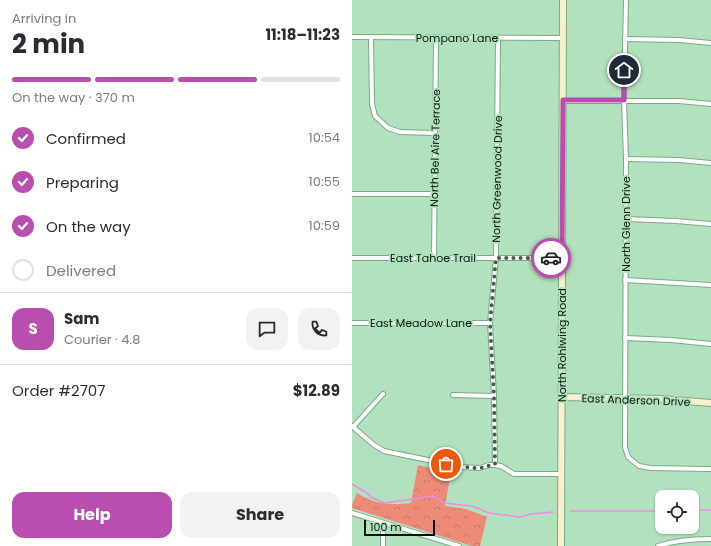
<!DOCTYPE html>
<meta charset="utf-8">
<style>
:root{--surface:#fff;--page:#f2f2f3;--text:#2b2b33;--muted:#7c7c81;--line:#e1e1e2;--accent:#ba4eae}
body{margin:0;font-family:Poppins,sans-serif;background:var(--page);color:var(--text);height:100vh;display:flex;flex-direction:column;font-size:15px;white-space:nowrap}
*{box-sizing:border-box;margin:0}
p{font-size:13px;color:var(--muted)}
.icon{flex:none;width:22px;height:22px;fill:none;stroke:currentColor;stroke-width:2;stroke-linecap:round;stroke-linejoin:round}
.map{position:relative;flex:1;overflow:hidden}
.drawer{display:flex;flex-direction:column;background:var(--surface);width:352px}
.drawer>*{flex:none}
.buttons{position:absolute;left:303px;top:490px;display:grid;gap:8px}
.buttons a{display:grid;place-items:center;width:44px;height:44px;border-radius:8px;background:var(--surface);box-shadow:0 1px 3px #0004;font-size:20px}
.scale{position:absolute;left:12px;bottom:10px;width:71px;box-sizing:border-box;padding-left:4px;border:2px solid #041508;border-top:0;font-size:11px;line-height:14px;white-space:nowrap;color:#041508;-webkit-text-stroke:3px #b2e2bd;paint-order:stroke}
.pin{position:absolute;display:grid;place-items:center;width:34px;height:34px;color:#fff;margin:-17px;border:2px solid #fff;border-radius:50%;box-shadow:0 1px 4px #0007}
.courier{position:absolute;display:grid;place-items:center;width:40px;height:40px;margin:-20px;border:3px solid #ba4eae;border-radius:50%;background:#fff;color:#222;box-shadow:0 1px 5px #0007}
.summary em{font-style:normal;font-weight:700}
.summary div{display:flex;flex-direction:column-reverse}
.summary{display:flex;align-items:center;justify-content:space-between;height:68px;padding:0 12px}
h1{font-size:26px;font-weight:700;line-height:30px}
.bar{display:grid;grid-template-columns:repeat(4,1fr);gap:6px 4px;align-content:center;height:48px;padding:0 12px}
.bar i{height:5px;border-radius:3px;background:var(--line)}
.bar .active{background:var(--accent)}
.bar p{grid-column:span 4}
.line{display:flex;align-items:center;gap:10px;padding:0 12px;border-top:1px solid var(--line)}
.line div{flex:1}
.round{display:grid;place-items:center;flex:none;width:42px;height:42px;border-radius:12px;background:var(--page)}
ol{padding:0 12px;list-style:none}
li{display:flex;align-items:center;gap:12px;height:44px}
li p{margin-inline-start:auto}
li .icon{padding:4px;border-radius:50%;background:var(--accent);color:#fff;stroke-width:4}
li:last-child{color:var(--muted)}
li i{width:22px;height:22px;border:2px solid var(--line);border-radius:50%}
.cta{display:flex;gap:8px;margin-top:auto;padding:8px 12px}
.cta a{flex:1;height:46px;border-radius:12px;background:var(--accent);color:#fff;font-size:16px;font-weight:700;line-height:46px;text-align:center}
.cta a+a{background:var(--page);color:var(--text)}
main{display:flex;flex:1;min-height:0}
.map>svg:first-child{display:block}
.park{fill:url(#park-crowns)}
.pitch{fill:#ee8b78}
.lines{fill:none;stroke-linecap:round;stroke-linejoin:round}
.stream{stroke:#ef8ce2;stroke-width:1.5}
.street-casing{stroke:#7aa986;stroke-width:6}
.secondary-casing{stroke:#7aa986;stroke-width:8}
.street{stroke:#fff;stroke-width:4}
.secondary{stroke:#faf0ce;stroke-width:6}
.done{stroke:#415d47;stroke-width:4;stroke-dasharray:0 7.2}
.route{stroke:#ba4eae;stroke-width:5}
.labels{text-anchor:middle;stroke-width:3.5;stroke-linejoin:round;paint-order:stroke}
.street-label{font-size:11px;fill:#041508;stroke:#b2e2bd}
</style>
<main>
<section class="drawer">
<div class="summary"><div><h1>2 min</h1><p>Arriving in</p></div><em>11:18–11:23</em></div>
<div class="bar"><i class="active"></i><i class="active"></i><i class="active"></i><i></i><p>On the way · 370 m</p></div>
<ol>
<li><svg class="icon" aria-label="check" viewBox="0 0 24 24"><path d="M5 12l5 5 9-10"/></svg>Confirmed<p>10:54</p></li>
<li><svg class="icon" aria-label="check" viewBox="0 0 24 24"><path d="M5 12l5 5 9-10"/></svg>Preparing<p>10:55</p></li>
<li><svg class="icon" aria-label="check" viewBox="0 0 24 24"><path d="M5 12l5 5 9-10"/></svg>On the way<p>10:59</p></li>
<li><i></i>Delivered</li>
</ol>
<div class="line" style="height:72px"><b class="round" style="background:var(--accent);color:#fff">S</b><div><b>Sam</b><p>Courier · 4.8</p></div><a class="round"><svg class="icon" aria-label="chat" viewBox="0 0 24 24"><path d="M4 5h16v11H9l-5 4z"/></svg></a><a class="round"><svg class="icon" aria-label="phone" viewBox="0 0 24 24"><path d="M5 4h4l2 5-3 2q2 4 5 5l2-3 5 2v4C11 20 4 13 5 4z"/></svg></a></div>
<div class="line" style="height:52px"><div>Order #2707</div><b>$12.89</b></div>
<div class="cta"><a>Help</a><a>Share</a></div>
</section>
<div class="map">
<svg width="359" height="546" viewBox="0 0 359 546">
<defs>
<pattern id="park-crowns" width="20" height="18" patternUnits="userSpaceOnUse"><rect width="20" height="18" fill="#ee8b78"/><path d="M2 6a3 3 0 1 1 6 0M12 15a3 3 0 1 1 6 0" fill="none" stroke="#ca7766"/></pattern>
</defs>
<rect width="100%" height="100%" fill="#b2e2bd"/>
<!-- park -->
<path class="park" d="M66,465L99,472L93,506L114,509L135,517L128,546H120L0,508V505L5,493C24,505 38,505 59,503Z"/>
<!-- pitch -->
<path class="pitch" d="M117,517L124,519L119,535L112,533Z"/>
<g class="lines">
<!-- stream -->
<g class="stream">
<path d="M0,484L18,495V497L33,503L81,496L92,503L120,506L137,513L168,517L179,514L201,512"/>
<path d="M340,510H359"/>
<path d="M219,511H310"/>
</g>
<defs>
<g id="street">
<path d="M274,0L272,100L274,159L273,447L276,457L287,466L299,468L359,469"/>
<path d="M0,37L211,38"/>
<path d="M19,37L20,104L23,116L36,128L48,132L83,133"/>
<path d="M273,39L327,40L359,43"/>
<path d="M211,101H327L359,104"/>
<path d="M274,159L327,160L359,163"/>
<path d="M0,194H82"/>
<path d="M274,219L324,221L359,224"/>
<path d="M0,258H210"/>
<path d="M82,258L84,37"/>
<path d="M273,280L359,285"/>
<path d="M0,323H138"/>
<path d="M273,338L319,340L359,344"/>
<path d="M101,395L142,396"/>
<path d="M0,426L22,445L32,451L110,467L128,468L137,465H143L149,466L162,474H209"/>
<path d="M1,427L31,394"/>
<path d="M143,465L142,396L138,323L144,258L146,38"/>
<path d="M0,513L107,546"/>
<path d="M31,546V523"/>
<path d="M306,546C324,540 340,539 359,539"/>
</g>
<g id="secondary">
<path d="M209,397L310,399L359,403"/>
<path d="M209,546L211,0"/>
</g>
</defs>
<!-- street casing -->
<use href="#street" class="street-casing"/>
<!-- secondary casing -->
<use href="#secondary" class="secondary-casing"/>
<!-- street -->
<use href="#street" class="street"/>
<!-- secondary -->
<use href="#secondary" class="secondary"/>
</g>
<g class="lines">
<!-- done -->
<path class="done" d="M94,464C105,466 116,468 127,468C132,468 137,465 143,464L142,396L138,323L144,258H199"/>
<!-- route -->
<path class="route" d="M199,258H210L211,100H272V70"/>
</g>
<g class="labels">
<!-- street labels -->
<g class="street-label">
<text x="105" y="42">Pompano Lane</text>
<text transform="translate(83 148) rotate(-89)" y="4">North Bel Aire Terrace</text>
<text transform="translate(145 179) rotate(-89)" y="4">North Greenwood Drive</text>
<text transform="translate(274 224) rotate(-90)" y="4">North Glenn Drive</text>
<text x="81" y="262">East Tahoe Trail</text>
<text x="69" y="327">East Meadow Lane</text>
<text transform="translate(210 345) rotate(-90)" y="4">North Rohlwing Road</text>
<text transform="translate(284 400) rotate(2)" y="4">East Anderson Drive</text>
</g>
</g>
</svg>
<div class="buttons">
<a><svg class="icon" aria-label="locate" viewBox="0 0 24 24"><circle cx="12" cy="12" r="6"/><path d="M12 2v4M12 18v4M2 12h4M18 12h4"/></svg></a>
</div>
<div class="scale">100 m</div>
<div class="pin" style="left:94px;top:464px;background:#ea580c"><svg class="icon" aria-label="bag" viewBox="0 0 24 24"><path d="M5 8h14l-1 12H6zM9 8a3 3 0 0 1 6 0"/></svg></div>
<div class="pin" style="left:272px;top:70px;background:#1f2937"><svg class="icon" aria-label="home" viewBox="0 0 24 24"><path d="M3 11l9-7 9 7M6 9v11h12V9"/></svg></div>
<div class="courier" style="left:199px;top:258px"><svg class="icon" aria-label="car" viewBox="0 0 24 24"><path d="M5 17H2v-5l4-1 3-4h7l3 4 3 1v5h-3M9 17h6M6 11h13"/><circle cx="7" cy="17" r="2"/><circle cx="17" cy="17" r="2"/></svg></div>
</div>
</main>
